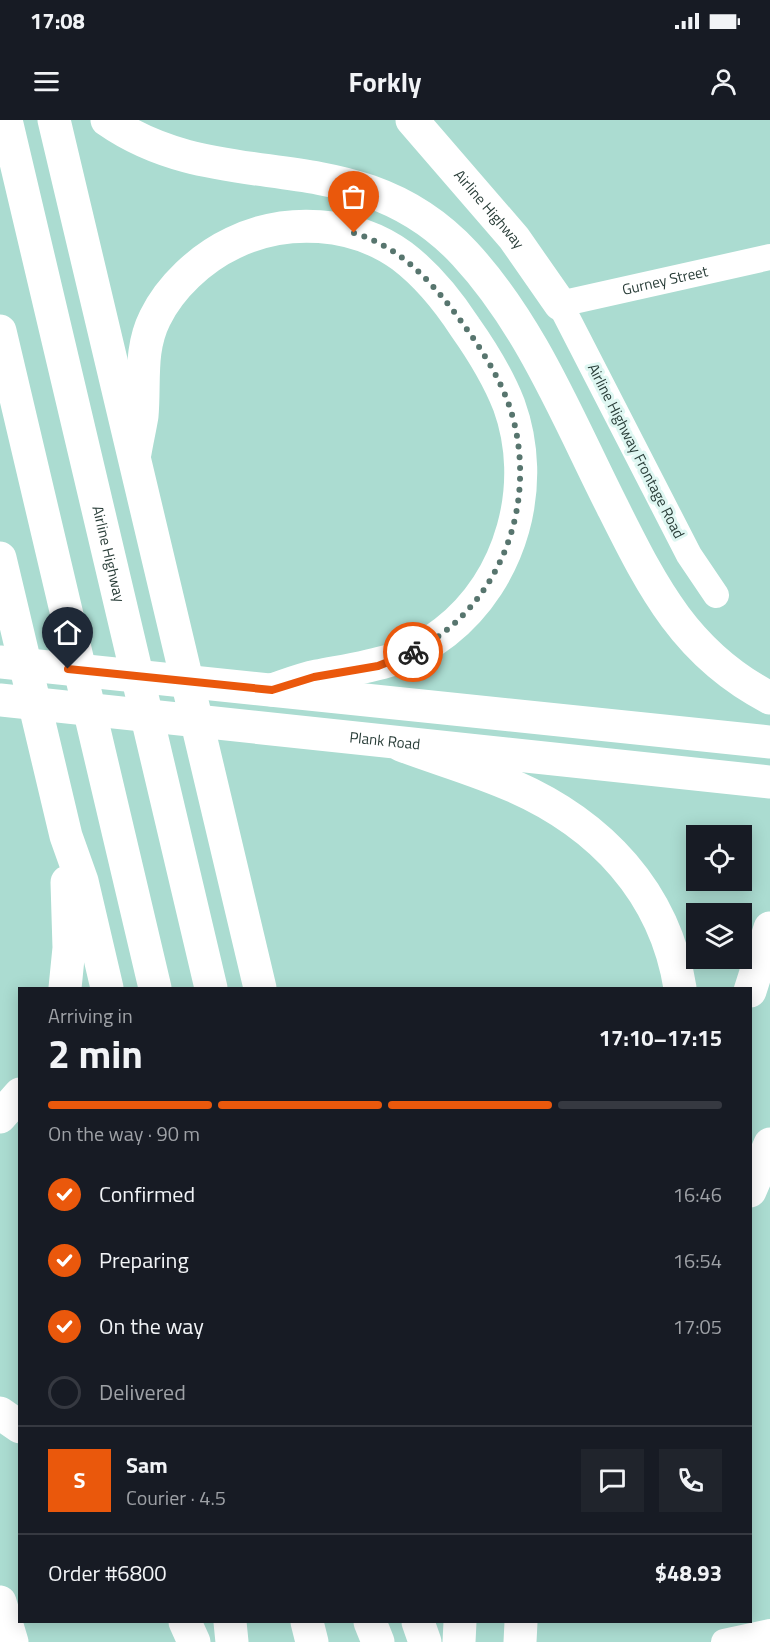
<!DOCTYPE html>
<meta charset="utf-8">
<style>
:root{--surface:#171b24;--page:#20242c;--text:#f1f3f6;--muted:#9ea1a6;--line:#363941;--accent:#ea580c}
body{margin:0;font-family:"Titillium Web",sans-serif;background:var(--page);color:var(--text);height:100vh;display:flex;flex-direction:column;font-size:22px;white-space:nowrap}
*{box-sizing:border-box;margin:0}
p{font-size:20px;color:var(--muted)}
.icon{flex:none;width:33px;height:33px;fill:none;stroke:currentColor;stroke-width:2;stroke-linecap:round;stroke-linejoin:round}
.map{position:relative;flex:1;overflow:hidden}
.side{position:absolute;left:18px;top:867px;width:734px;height:636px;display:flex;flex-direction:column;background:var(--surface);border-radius:0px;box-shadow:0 3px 15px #0003}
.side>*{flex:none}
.tools{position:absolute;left:686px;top:705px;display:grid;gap:12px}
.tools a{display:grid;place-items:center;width:66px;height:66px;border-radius:0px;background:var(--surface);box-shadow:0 3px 15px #0003;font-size:30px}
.pin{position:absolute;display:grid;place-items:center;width:51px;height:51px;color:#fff;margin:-62px -26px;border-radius:50% 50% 50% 0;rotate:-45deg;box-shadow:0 0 6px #0007}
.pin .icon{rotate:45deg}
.courier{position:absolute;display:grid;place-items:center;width:60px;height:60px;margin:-30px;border:4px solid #ea580c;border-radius:50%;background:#fff;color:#222;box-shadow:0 2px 8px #0007}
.summary em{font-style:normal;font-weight:700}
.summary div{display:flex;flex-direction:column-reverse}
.summary{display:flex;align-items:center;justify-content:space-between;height:102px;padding:0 30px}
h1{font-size:39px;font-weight:700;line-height:45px}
.bar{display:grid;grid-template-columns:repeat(4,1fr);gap:9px 6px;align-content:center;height:72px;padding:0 30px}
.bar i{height:8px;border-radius:4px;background:var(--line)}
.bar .current{background:var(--accent)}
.bar p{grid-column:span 4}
.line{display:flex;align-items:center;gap:15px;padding:0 30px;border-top:2px solid var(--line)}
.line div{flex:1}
.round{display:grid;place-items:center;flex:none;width:63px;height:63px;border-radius:0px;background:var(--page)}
ol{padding:0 30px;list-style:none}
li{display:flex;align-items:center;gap:18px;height:66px}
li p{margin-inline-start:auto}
li .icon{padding:6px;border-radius:50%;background:var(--accent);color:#fff;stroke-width:4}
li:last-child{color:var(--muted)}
li i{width:33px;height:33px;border:3px solid var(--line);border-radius:50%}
.status{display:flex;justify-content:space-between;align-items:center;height:42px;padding:0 30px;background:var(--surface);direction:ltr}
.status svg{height:16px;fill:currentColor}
header{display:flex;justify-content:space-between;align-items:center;height:78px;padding:0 30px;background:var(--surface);font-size:27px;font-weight:700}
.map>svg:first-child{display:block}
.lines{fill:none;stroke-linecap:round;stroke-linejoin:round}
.minor{stroke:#fff;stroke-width:26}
.tertiary{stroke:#fff;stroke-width:33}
.primary{stroke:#fff;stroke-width:33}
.trunk{stroke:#fff;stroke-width:33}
.motorway{stroke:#fff;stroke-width:33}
.done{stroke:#57756e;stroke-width:6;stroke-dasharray:0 10.8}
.route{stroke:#ea580c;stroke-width:8}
.labels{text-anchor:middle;stroke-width:6;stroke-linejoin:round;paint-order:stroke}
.street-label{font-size:15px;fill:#2a3e39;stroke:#dff7f2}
</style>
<div class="status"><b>17:08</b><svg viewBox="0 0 49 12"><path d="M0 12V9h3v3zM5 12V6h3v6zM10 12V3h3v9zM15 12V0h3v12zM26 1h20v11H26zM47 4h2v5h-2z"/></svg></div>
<header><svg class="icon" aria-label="menu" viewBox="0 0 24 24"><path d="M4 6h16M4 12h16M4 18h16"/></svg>Forkly<svg class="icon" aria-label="person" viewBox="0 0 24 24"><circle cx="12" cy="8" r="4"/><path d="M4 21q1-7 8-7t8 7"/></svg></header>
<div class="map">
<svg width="770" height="1522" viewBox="0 0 770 1522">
<rect width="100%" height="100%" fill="#abdcd1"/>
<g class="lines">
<!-- minor -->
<g class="minor">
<path id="s1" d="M716,475L689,435L560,184L770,137"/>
<path d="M724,1522L770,1512"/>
</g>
<!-- tertiary -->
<g class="tertiary">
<path id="s2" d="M412,0L514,118L560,184"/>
<path d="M750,1071L770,1024"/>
<path d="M0,1482L12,1522"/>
<path d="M520,1522L521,1502"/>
</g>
<!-- primary -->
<g class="primary">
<path d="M0,542L770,622"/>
<path id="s3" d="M0,580L770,662"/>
</g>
<!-- trunk -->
<g class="trunk">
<path id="s4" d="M6,0L211,868"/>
<path d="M54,0L260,868"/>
<path d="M107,0C223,81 357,17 465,134C531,205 569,301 612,386C652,466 685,534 770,578"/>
<path d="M0,211L155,868"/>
<path d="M135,333C137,321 140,308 142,296C145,263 139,230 155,198C170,167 201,138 233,123C286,97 354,101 402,136C427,155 448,181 465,207C482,231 498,257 509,285C538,365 512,459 445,512C406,543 363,547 317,556C302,559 287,565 272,570"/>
<path d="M0,438L66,716L82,761L107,868"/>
<path d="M401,625C438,639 477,650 513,666C600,704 665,772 680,868"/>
<path d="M65,868L69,828L67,762"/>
<path d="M750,871L770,808"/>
<path d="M0,997L20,974"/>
<path d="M0,1293L20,1307"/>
<path d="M185,1502L194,1522"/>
<path d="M230,1502L232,1522"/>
<path d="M307,1502L312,1522"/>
<path d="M418,1502L425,1522"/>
<path d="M459,1522L460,1502"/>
</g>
<!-- motorway -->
<path class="motorway" d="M370,1502L378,1522"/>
</g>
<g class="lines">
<!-- done -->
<path class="done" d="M354,113C400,127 430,160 458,197C478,224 499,255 510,288C540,381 502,486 413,532"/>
<!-- route -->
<path class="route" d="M68,549L272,570L314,557L378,546L413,532"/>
</g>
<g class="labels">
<!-- street labels -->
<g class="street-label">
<text dy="5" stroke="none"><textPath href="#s2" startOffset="118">Airline Highway</textPath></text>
<text dy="5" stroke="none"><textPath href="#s1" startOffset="438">Gurney Street</textPath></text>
<text transform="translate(636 331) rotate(63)" y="5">Airline Highway Frontage Road</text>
<text dy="5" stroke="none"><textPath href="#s4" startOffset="446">Airline Highway</textPath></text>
<text dy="5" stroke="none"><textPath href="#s3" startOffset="387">Plank Road</textPath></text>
</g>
</g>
</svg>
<div class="tools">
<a><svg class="icon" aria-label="locate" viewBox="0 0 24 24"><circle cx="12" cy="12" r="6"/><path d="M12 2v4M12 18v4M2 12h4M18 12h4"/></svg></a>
<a><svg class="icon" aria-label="layers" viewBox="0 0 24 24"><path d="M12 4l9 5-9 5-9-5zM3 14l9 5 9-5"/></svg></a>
</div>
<div class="pin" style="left:354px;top:113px;background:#ea580c"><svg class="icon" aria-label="bag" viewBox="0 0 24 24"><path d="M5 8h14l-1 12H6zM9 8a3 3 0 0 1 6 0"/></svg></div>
<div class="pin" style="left:68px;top:549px;background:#1f2937"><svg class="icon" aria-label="home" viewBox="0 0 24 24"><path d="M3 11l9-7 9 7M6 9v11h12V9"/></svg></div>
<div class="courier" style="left:413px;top:532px"><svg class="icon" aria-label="bike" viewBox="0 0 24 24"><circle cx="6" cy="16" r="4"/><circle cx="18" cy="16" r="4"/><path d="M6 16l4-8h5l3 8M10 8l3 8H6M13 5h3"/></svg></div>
<section class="side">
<div class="summary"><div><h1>2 min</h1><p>Arriving in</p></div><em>17:10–17:15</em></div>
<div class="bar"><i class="current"></i><i class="current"></i><i class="current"></i><i></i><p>On the way · 90 m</p></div>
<ol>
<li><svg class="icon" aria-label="check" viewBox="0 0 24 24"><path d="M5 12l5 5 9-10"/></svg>Confirmed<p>16:46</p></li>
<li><svg class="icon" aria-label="check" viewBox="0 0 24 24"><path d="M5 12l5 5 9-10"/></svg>Preparing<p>16:54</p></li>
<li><svg class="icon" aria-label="check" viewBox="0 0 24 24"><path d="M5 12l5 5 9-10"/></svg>On the way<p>17:05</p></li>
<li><i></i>Delivered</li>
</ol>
<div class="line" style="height:108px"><b class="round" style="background:var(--accent);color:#fff">S</b><div><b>Sam</b><p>Courier · 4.5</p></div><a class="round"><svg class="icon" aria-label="chat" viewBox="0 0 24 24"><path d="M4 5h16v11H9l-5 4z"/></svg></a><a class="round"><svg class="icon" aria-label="phone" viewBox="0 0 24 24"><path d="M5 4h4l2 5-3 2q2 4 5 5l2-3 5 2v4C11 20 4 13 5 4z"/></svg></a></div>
<div class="line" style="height:78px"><div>Order #6800</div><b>$48.93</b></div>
</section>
</div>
